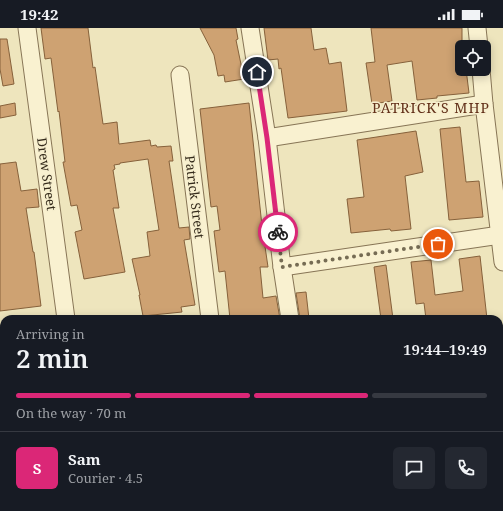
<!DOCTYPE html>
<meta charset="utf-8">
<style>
:root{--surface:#171b24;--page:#242831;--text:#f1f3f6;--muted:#9ea1a6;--line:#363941;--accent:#db2777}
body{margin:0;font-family:"Noto Serif",serif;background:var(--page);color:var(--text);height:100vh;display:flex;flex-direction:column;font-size:15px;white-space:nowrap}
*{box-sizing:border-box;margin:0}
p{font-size:13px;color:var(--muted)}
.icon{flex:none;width:22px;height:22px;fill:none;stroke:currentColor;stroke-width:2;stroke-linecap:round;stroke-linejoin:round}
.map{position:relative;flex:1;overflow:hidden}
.side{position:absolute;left:0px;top:287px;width:503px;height:196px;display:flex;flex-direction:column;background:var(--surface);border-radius:12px 12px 0 0;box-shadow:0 2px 10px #0003}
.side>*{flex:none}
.controls{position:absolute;left:455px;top:12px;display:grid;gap:8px}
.controls a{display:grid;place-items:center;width:36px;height:36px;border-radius:6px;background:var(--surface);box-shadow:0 2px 10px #0003;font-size:20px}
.pin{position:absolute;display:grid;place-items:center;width:34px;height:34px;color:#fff;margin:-17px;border:2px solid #fff;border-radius:50%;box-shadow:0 1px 4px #0007}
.courier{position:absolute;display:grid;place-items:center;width:40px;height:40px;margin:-20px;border:3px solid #db2777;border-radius:50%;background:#fff;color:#222;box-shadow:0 1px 5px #0007}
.headline em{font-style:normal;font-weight:600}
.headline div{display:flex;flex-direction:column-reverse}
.headline{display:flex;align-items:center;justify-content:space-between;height:68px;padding:0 16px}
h1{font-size:26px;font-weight:600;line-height:30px}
.bar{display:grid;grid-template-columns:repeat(4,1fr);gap:6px 4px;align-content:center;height:48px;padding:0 16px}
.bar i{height:5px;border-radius:3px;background:var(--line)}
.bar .on{background:var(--accent)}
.bar p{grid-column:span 4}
.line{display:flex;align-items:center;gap:10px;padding:0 16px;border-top:1px solid var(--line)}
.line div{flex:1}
.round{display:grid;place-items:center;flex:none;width:42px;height:42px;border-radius:6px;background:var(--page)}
.status{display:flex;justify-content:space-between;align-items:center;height:28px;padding:0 20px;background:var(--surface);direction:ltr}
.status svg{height:11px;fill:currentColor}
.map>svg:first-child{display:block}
.building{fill:#cea272;stroke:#86613b}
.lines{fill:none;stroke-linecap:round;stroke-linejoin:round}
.minor-casing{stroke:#877556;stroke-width:19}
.minor{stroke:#f9f1d0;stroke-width:17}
.done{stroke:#766c54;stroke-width:4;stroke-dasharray:0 7.2}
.route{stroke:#db2777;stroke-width:5}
.labels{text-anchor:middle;stroke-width:3;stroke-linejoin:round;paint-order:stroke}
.street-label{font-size:13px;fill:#352b1b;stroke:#f6eecd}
.neighbourhood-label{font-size:14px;letter-spacing:1px;fill:#63311a;stroke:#f6eecd}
</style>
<div class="status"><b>19:42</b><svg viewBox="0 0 49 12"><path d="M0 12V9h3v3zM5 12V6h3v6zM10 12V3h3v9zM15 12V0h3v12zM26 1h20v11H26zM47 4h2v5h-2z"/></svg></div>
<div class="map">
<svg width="503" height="483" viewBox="0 0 503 483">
<rect width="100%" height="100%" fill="#eee5bd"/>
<!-- building -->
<g class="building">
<path d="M41,0H88L93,40L95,39L103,96L117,94L119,116L150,112L151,118L156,117L157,119L171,118L173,133H169L179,200L189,199L190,211L184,212L195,277L181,279L182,284L143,288L139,267H140L132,231L150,228L147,204L159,202L148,131L120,135V136L114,137L115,141L113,142L119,180H113L125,244L84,251L75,204L82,202L77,177L71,178L63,134H65L59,83L58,84L51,30L45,31Z"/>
<path d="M200,0H236L238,11L236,12L244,51L225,54L224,47L218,48L214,27Z"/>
<path d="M264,0H311L314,22L326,20L329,36L341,34L347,83L288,90L281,40L279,41L278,31L268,32Z"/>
<path d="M371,0H462V41H466L469,65L437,68V70L417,72L412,33L387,37L392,73L372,76L366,35L375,34Z"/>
<path d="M0,11H7L14,56L3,58L0,41Z"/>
<path d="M15,75L16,87L0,90V78Z"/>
<path d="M249,75L262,198L268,239H260L263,270L276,268L280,291H230L225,243L219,244L214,203L220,202L217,178L211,179L200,81Z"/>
<path d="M460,99L466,154L479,153L483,189L449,192L440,101Z"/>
<path d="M416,103L423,144L405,148L411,201L391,203L390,201L351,205L347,171L364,169L357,112Z"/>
<path d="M16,134L21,163L37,161L39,179L26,180L33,224H34L41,278L0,283V136Z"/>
<path d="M480,228L487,291H426L424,275L416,276L411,234L431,232L435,267L463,263L459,231Z"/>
<path d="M386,237L393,291H381L374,239Z"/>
<path d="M306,264L309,291H300L296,265Z"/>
</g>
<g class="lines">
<defs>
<g id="minor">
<path d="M27,0L66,291"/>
<path d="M250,0L267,110L282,239L290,291"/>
<path d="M477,0L479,19"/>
<path d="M481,41L484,76L503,234"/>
<path d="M180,47L210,291"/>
<path d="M267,110L484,76"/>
<path d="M282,239L500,207"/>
<path d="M499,340L503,339"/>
<path d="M93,479V483"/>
<path d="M234,479V483"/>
<path d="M314,479V483"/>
<path d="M373,483L387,479"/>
</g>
</defs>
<!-- minor casing -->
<use href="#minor" class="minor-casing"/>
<!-- minor -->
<use href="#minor" class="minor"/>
</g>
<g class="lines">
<!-- done -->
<path class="done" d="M278,204L282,239L438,216"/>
<!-- route -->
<path class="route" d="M257,44L267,110L278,204"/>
</g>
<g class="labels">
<!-- street labels -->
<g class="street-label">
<text transform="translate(47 146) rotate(82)" y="5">Drew Street</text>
<text transform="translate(195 169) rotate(83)" y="5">Patrick Street</text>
</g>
<!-- neighbourhood labels -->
<g class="neighbourhood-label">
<text x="431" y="85">PATRICK'S MHP</text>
</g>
</g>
</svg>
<div class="controls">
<a><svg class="icon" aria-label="locate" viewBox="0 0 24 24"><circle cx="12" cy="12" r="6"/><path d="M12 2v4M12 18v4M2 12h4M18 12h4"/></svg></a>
</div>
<div class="pin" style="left:438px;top:216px;background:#ea580c"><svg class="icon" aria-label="bag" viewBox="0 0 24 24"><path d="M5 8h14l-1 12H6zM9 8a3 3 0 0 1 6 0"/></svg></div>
<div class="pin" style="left:257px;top:44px;background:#1f2937"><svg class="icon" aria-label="home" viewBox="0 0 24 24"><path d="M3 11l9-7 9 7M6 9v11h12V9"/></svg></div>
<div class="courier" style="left:278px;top:204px"><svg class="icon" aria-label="bike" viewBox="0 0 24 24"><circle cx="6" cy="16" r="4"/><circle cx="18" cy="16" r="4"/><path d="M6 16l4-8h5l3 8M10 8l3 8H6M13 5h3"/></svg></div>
<section class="side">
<div class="headline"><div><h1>2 min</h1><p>Arriving in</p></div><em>19:44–19:49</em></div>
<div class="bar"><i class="on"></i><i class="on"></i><i class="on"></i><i></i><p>On the way · 70 m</p></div>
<div class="line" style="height:72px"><b class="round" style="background:var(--accent);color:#fff">S</b><div><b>Sam</b><p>Courier · 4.5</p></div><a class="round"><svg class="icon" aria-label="chat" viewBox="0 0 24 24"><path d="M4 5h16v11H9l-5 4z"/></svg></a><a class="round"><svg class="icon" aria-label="phone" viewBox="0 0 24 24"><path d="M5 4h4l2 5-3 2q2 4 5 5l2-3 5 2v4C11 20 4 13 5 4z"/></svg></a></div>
</section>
</div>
